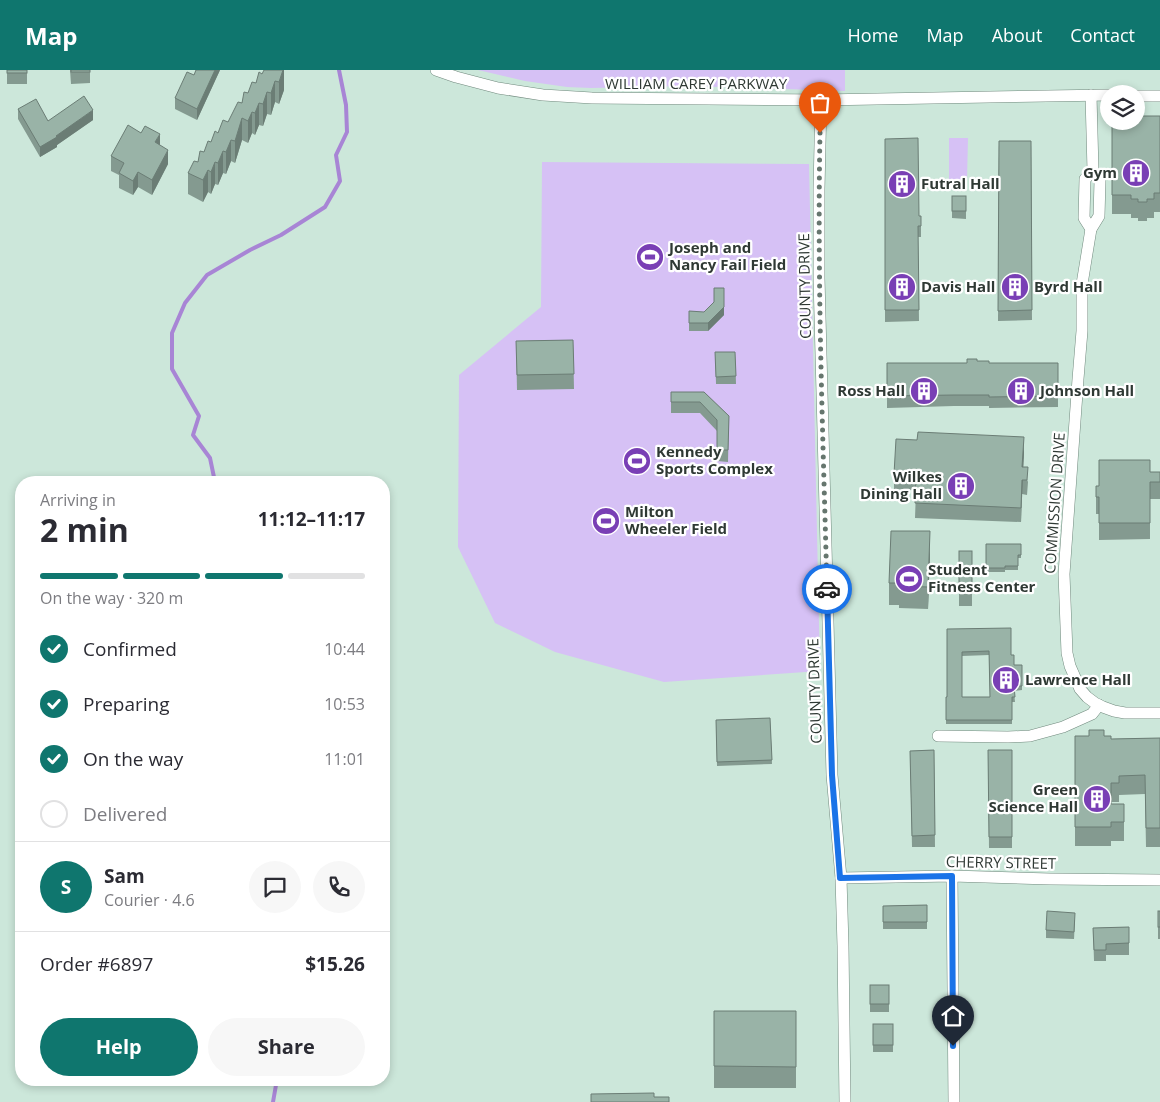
<!DOCTYPE html>
<meta charset="utf-8">
<style>
:root{--surface:#fff;--page:#f7f7f7;--text:#2b2b33;--muted:#7c7c81;--line:#e1e1e2;--accent:#0f766e}
body{margin:0;font-family:"Open Sans",sans-serif;background:var(--page);color:var(--text);height:100vh;display:flex;flex-direction:column;font-size:19px;white-space:nowrap}
*{box-sizing:border-box;margin:0}
p{font-size:16px;color:var(--muted)}
.icon{flex:none;width:28px;height:28px;fill:none;stroke:currentColor;stroke-width:2;stroke-linecap:round;stroke-linejoin:round}
.map{position:relative;flex:1;overflow:hidden}
.details{position:absolute;left:15px;top:406px;width:375px;height:610px;display:flex;flex-direction:column;background:var(--surface);border-radius:20px;box-shadow:0 2px 8px #0003}
.details>*{flex:none}
.fabs{position:absolute;left:1100px;top:15px;display:grid;gap:10px}
.fabs a{display:grid;place-items:center;width:45px;height:45px;border-radius:50%;background:var(--surface);box-shadow:0 2px 8px #0003;font-size:25px}
.pin{position:absolute;display:grid;place-items:center;width:42px;height:42px;color:#fff;margin:-51px -21px;border-radius:50% 50% 50% 0;rotate:-45deg;box-shadow:0 0 5px #0007}
.pin .icon{rotate:45deg}
.courier{position:absolute;display:grid;place-items:center;width:50px;height:50px;margin:-25px;border:4px solid #1a73e8;border-radius:50%;background:#fff;color:#222;box-shadow:0 1px 6px #0007}
.summary em{font-style:normal;font-weight:700}
.summary div{display:flex;flex-direction:column-reverse}
.summary{display:flex;align-items:center;justify-content:space-between;height:85px;padding:0 25px}
h1{font-size:32px;font-weight:700;line-height:38px}
.bar{display:grid;grid-template-columns:repeat(4,1fr);gap:8px 5px;align-content:center;height:60px;padding:0 25px}
.bar i{height:6px;border-radius:4px;background:var(--line)}
.bar .current{background:var(--accent)}
.bar p{grid-column:span 4}
.line{display:flex;align-items:center;gap:12px;padding:0 25px;border-top:1px solid var(--line)}
.line div{flex:1}
.round{display:grid;place-items:center;flex:none;width:52px;height:52px;border-radius:26px;background:var(--page)}
ol{padding:0 25px;list-style:none}
li{display:flex;align-items:center;gap:15px;height:55px}
li p{margin-inline-start:auto}
li .icon{padding:5px;border-radius:50%;background:var(--accent);color:#fff;stroke-width:4}
li:last-child{color:var(--muted)}
li i{width:28px;height:28px;border:2px solid var(--line);border-radius:50%}
.button{display:flex;gap:10px;margin-top:auto;padding:10px 25px}
.button a{flex:1;height:58px;border-radius:30px;background:var(--accent);color:#fff;font-size:20px;font-weight:700;line-height:58px;text-align:center}
.button a+a{background:var(--page);color:var(--text)}
header{display:flex;align-items:center;gap:30px;box-sizing:border-box;height:70px;padding:0 25px;background:var(--accent);color:#fff}
header strong{font-size:24px}
nav{display:flex;gap:28px;margin-inline-start:auto;font-size:18px}
.map>svg:first-child{display:block}
.green{fill:#d6c1f5}
.lines{fill:none;stroke-linecap:round;stroke-linejoin:round}
.stream{stroke:#a885d5;stroke-width:4}
.minor-casing{stroke:#70897d;stroke-width:12}
.minor{stroke:#fff;stroke-width:11}
.wall{fill:#849a90;fill-rule:evenodd}
.shaded-wall{fill:#6b7d75}
.building{fill:#99b3a7;stroke:#6b7d75;fill-rule:evenodd}
.done{stroke:#66766e;stroke-width:5;stroke-dasharray:0 9}
.route{stroke:#1a73e8;stroke-width:6}
.labels{text-anchor:middle;stroke-width:4.5;stroke-linejoin:round;paint-order:stroke}
.street-label{font-size:15px;fill:#2f3934;stroke:#fff}
.poi-label{font-size:15px;font-weight:bold;fill:#2f3934;stroke:#fff;text-anchor:start}
</style>
<header>
<strong>Map</strong>
<nav><a>Home</a><a>Map</a><a>About</a><a>Contact</a></nav>
</header>
<div class="map">
<svg width="1160" height="1032" viewBox="0 0 1160 1032">
<rect width="100%" height="100%" fill="#cce7da"/>
<!-- green -->
<g class="green">
<path d="M478,0H845V21L689,16L591,18L567,17L525,11Z"/>
<path d="M949,68H968L967,110H949Z"/>
<path d="M542,92L809,94L820,601L664,612L555,582L495,553L458,477L459,305L541,237Z"/>
</g>
<g class="lines">
<!-- stream -->
<g class="stream">
<path d="M215,412L210,388L193,365L199,346L172,299V263L185,233L207,205L250,180L281,165L325,137L340,111L336,85L347,62L346,35L339,0"/>
<path d="M273,1032L276,1015L275,1010"/>
</g>
<defs>
<g id="minor">
<path d="M436,0L456,7L498,18L543,25L592,28L821,30L1109,25"/>
<path d="M1091,25L1093,101L1100,111L1099,146L1091,159L1082,214V261L1078,309L1064,504L1067,583L1070,596L1080,619L1087,627L1095,633L1103,637L1114,641L1125,643H1160"/>
<path d="M1136,26H1160"/>
<path d="M821,30L819,119V208L832,705L841,808L843,876L845,1032"/>
<path d="M1091,159L1084,148L1085,109L1093,101"/>
<path d="M938,666L1008,667L1030,666L1063,657L1092,644L1099,635"/>
<path d="M952,806L954,1032"/>
<path d="M841,808L952,806L1050,809L1160,810"/>
</g>
</defs>
<!-- minor casing -->
<use href="#minor" class="minor-casing"/>
<!-- minor -->
<use href="#minor" class="minor"/>
</g>
<!-- wall -->
<g class="wall">
<rect x="7" y="0" width="20" height="14"/>
<path d="M70,0H90V13L71,14Z"/>
<path d="M196,0H220L197,50L175,39V28L194,5Z"/>
<path d="M284,0V20L279,34L275,32L271,45L267,44L263,56L259,55L255,65L252,63L248,73L242,70L235,93L231,91L226,104L223,103L218,115L215,114L211,124L208,122L203,132L188,124V103L198,92L204,82L218,63L228,52L262,4Z"/>
<path d="M18,39L48,51L93,50L57,75V77L40,87L18,49Z"/>
<path d="M1160,46V142H1154V148H1147V151H1138V148H1131V144H1112V51Z"/>
<path d="M141,63L160,75L168,94L152,125L138,117L133,125L119,118V105L111,101V86Z"/>
<path d="M885,69L919,146H921V167H918L919,251L885,252Z"/>
<path d="M999,71H1031L1032,250L998,251Z"/>
<path d="M952,126H966V149L952,148Z"/>
<path d="M689,241L724,245L708,261H689Z"/>
<path d="M573,270L574,319L517,320L516,271Z"/>
<path d="M715,282H735L736,314H716Z"/>
<path d="M977,291L989,293H1058V337L989,338V336H954L887,338V293H967Z"/>
<path d="M671,322H704L729,346L728,392L717,391V361L700,343H671Z"/>
<path d="M1024,382L1023,397L1028,412L1027,425L1022,424L1021,452L915,448L916,420L894,419V404Z"/>
<path d="M1150,402H1160V429H1150V469L1099,470V444H1096V416H1099Z"/>
<path d="M986,474H1021V488H1018V500H1005V502H986Z"/>
<rect x="959" y="481" width="13" height="55"/>
<path d="M930,483L928,539L899,538V535H889V513Z"/>
<path d="M947,559L1011,585L1014,595H1022V620L1014,621L1015,632H1012V654H946V627H947ZM989,585L990,627H962V586Z"/>
<path d="M770,648L772,694L717,696L716,650Z"/>
<path d="M1075,666H1104L1111,669L1160,668V777H1146L1145,724L1119,725V732H1111V734H1124V771H1111V776H1075Z"/>
<path d="M934,680L935,777H912L910,681Z"/>
<path d="M988,680H1012V778H989Z"/>
<path d="M927,835V859H883V836Z"/>
<rect x="1158" y="841" width="2" height="28"/>
<path d="M1075,850L1074,869L1046,868V860Z"/>
<path d="M1129,857V885H1106V891H1094L1093,858Z"/>
<rect x="870" y="915" width="19" height="27"/>
<rect x="714" y="941" width="82" height="77"/>
<rect x="873" y="954" width="20" height="28"/>
</g>
<!-- shaded-wall -->
<g class="shaded-wall">
<path d="M215,0H220L197,50V39Z"/>
<path d="M283,0H284V20L279,34V12Z"/>
<path d="M275,11V32L271,45V23Z"/>
<path d="M267,22V44L263,56V34Z"/>
<path d="M259,33V55L255,65V43Z"/>
<path d="M93,40V50L57,75V77L40,87V77Z"/>
<path d="M252,42V63L248,73V51Z"/>
<path d="M242,48V70L235,93V71Z"/>
<path d="M160,64V79L155,72Z"/>
<path d="M231,70V91L226,104V82Z"/>
<path d="M168,80V94L152,125V110Z"/>
<path d="M223,81V103L218,115V93Z"/>
<path d="M215,92V114L211,124V102Z"/>
<path d="M208,100V122L203,132V110Z"/>
<path d="M138,102V117L133,125V111Z"/>
<path d="M724,237V245L708,261V253Z"/>
<path d="M1024,367V382L1021,452L1022,397Z"/>
<path d="M930,461V483L928,539V517Z"/>
</g>
<!-- building -->
<g class="building">
<rect x="7" y="0" width="20" height="3"/>
<rect x="71" y="0" width="19" height="2"/>
<path d="M196,0H215L197,39L175,28L187,2L194,5Z"/>
<path d="M264,0H283L279,12L275,11L271,23L267,22L263,34L259,33L255,43L252,42L248,51L242,48L235,71L231,70L226,82L223,81L218,93L215,92L211,102L208,100L203,110L188,103L194,91L198,92L200,81L204,82L208,71L211,72L215,61L218,63L223,50L228,52L238,32L242,33L244,22L248,23L252,12L256,13L259,2L262,4Z"/>
<path d="M84,26L93,40L56,66L57,67L40,77L18,39L36,29L48,51Z"/>
<path d="M1136,46H1160V123H1154V129H1147V132H1138V129H1131V125H1112V51H1136Z"/>
<path d="M128,55L141,63L145,56L160,64L155,72L168,80L152,110L138,102L133,111L119,103L124,93L111,86Z"/>
<path d="M918,68L919,146H921V156H918L919,240H885V69Z"/>
<path d="M999,71H1031L1032,240L998,241Z"/>
<rect x="952" y="126" width="14" height="15"/>
<path d="M714,218H724V237L708,253H689V241L704,242L714,232Z"/>
<path d="M573,270L574,304L517,305L516,271Z"/>
<path d="M715,282H735L736,306L716,307Z"/>
<path d="M967,289H977V291H989V293H1058V326L989,327V325H954L887,326V293H967Z"/>
<path d="M671,322H704L729,346L728,380H717V350L700,332H671Z"/>
<path d="M918,362L1024,367L1022,397H1028L1027,410H1022L1021,438L915,433L916,405L894,404L896,369L917,370Z"/>
<path d="M1099,390H1150V402H1160V412H1150V453H1099V427H1096V416H1099Z"/>
<path d="M891,461H930L928,517L899,516V513H889Z"/>
<path d="M986,474H1021V485H1018V496H1005V498H986Z"/>
<rect x="959" y="481" width="13" height="33"/>
<path d="M1011,558V585H1014V595H1022V616H1014L1015,627H1012V650H946V627H947V559ZM989,581L990,627H962V582Z"/>
<path d="M770,648L772,690L717,692L716,650Z"/>
<path d="M1089,660H1104V666H1111V669L1160,668V758H1146L1145,705L1119,706V713H1111V734H1124V752H1111V757H1075V666H1089Z"/>
<path d="M934,680L935,765L912,766L910,681Z"/>
<path d="M988,680H1012V767H989Z"/>
<path d="M927,835V852H883V836Z"/>
<path d="M1047,841L1075,843L1074,862L1046,860Z"/>
<rect x="1158" y="841" width="2" height="16"/>
<path d="M1129,857V873L1106,874V880H1094L1093,858Z"/>
<rect x="870" y="915" width="19" height="19"/>
<path d="M714,941H796V997L714,996Z"/>
<rect x="873" y="954" width="20" height="21"/>
<path d="M654,1023V1027H669V1032H591V1024Z"/>
</g>
<g class="lines">
<!-- done -->
<path class="done" d="M820,63C817,215 823,367 827,519"/>
<!-- route -->
<path class="route" d="M827,519L832,705L840,808L952,806L953,976"/>
</g>
<!-- icons -->
<defs>
<symbol id="building-disc" viewBox="-11 -11 22 22"><circle r="9.5" fill="#793fb5" stroke="#fff"/><path d="M-4-6H4V6H1V3H-1V6H-4ZM-2.5-4.3h1.7v1.8h-1.7ZM.8-4.3h1.7v1.8H.8ZM-2.5-1h1.7V.8h-1.7ZM.8-1h1.7V.8H.8Z" fill="#fff"/></symbol>
<symbol id="stadium-disc" viewBox="-11 -11 22 22"><circle r="9.5" fill="#793fb5" stroke="#fff"/><path d="M0-5a6.5 5 0 1 0 0 10a6.5 5 0 1 0 0-10ZM-3.5-1.8h7v3.6h-7Z" fill="#fff"/></symbol>
</defs>
<g fill-rule="evenodd">
<use href="#building-disc" x="1120" y="87" width="32" height="32"/>
<use href="#building-disc" x="886" y="98" width="32" height="32"/>
<use href="#stadium-disc" x="634" y="171" width="32" height="32"/>
<use href="#building-disc" x="886" y="201" width="32" height="32"/>
<use href="#building-disc" x="999" y="201" width="32" height="32"/>
<use href="#building-disc" x="908" y="305" width="32" height="32"/>
<use href="#building-disc" x="1005" y="305" width="32" height="32"/>
<use href="#stadium-disc" x="621" y="375" width="32" height="32"/>
<use href="#building-disc" x="945" y="400" width="32" height="32"/>
<use href="#stadium-disc" x="590" y="435" width="32" height="32"/>
<use href="#stadium-disc" x="893" y="493" width="32" height="32"/>
<use href="#building-disc" x="990" y="594" width="32" height="32"/>
<use href="#building-disc" x="1081" y="713" width="32" height="32"/>
</g>
<g class="labels">
<!-- street labels -->
<g class="street-label">
<text x="696" y="19">WILLIAM CAREY PARKWAY</text>
<text transform="translate(805 216) rotate(-91)" y="5">COUNTY DRIVE</text>
<text transform="translate(1055 433) rotate(-86)" y="5">COMMISSION DRIVE</text>
<text transform="translate(815 621) rotate(-92)" y="5">COUNTY DRIVE</text>
<text transform="translate(1001 793) rotate(1)" y="5">CHERRY STREET</text>
</g>
<!-- poi labels -->
<g class="poi-label">
<text x="1117" y="108" text-anchor="end">Gym</text>
<text x="921" y="119">Futral Hall</text>
<text x="669" y="183">Joseph and<tspan x="669" dy="17">Nancy Fail Field</tspan></text>
<text x="921" y="222">Davis Hall</text>
<text x="1034" y="222">Byrd Hall</text>
<text x="905" y="326" text-anchor="end">Ross Hall</text>
<text x="1040" y="326">Johnson Hall</text>
<text x="656" y="387">Kennedy<tspan x="656" dy="17">Sports Complex</tspan></text>
<text x="942" y="412" text-anchor="end">Wilkes<tspan x="942" dy="17">Dining Hall</tspan></text>
<text x="625" y="447">Milton<tspan x="625" dy="17">Wheeler Field</tspan></text>
<text x="928" y="505">Student<tspan x="928" dy="17">Fitness Center</tspan></text>
<text x="1025" y="615">Lawrence Hall</text>
<text x="1078" y="725" text-anchor="end">Green<tspan x="1078" dy="17">Science Hall</tspan></text>
</g>
</g>
</svg>
<div class="fabs">
<a><svg class="icon" aria-label="layers" viewBox="0 0 24 24"><path d="M12 4l9 5-9 5-9-5zM3 14l9 5 9-5"/></svg></a>
</div>
<div class="pin" style="left:820px;top:63px;background:#ea580c"><svg class="icon" aria-label="bag" viewBox="0 0 24 24"><path d="M5 8h14l-1 12H6zM9 8a3 3 0 0 1 6 0"/></svg></div>
<div class="pin" style="left:953px;top:976px;background:#1f2937"><svg class="icon" aria-label="home" viewBox="0 0 24 24"><path d="M3 11l9-7 9 7M6 9v11h12V9"/></svg></div>
<div class="courier" style="left:827px;top:519px"><svg class="icon" aria-label="car" viewBox="0 0 24 24"><path d="M5 17H2v-5l4-1 3-4h7l3 4 3 1v5h-3M9 17h6M6 11h13"/><circle cx="7" cy="17" r="2"/><circle cx="17" cy="17" r="2"/></svg></div>
<section class="details">
<div class="summary"><div><h1>2 min</h1><p>Arriving in</p></div><em>11:12–11:17</em></div>
<div class="bar"><i class="current"></i><i class="current"></i><i class="current"></i><i></i><p>On the way · 320 m</p></div>
<ol>
<li><svg class="icon" aria-label="check" viewBox="0 0 24 24"><path d="M5 12l5 5 9-10"/></svg>Confirmed<p>10:44</p></li>
<li><svg class="icon" aria-label="check" viewBox="0 0 24 24"><path d="M5 12l5 5 9-10"/></svg>Preparing<p>10:53</p></li>
<li><svg class="icon" aria-label="check" viewBox="0 0 24 24"><path d="M5 12l5 5 9-10"/></svg>On the way<p>11:01</p></li>
<li><i></i>Delivered</li>
</ol>
<div class="line" style="height:90px"><b class="round" style="background:var(--accent);color:#fff">S</b><div><b>Sam</b><p>Courier · 4.6</p></div><a class="round"><svg class="icon" aria-label="chat" viewBox="0 0 24 24"><path d="M4 5h16v11H9l-5 4z"/></svg></a><a class="round"><svg class="icon" aria-label="phone" viewBox="0 0 24 24"><path d="M5 4h4l2 5-3 2q2 4 5 5l2-3 5 2v4C11 20 4 13 5 4z"/></svg></a></div>
<div class="line" style="height:65px"><div>Order #6897</div><b>$15.26</b></div>
<div class="button"><a>Help</a><a>Share</a></div>
</section>
</div>
